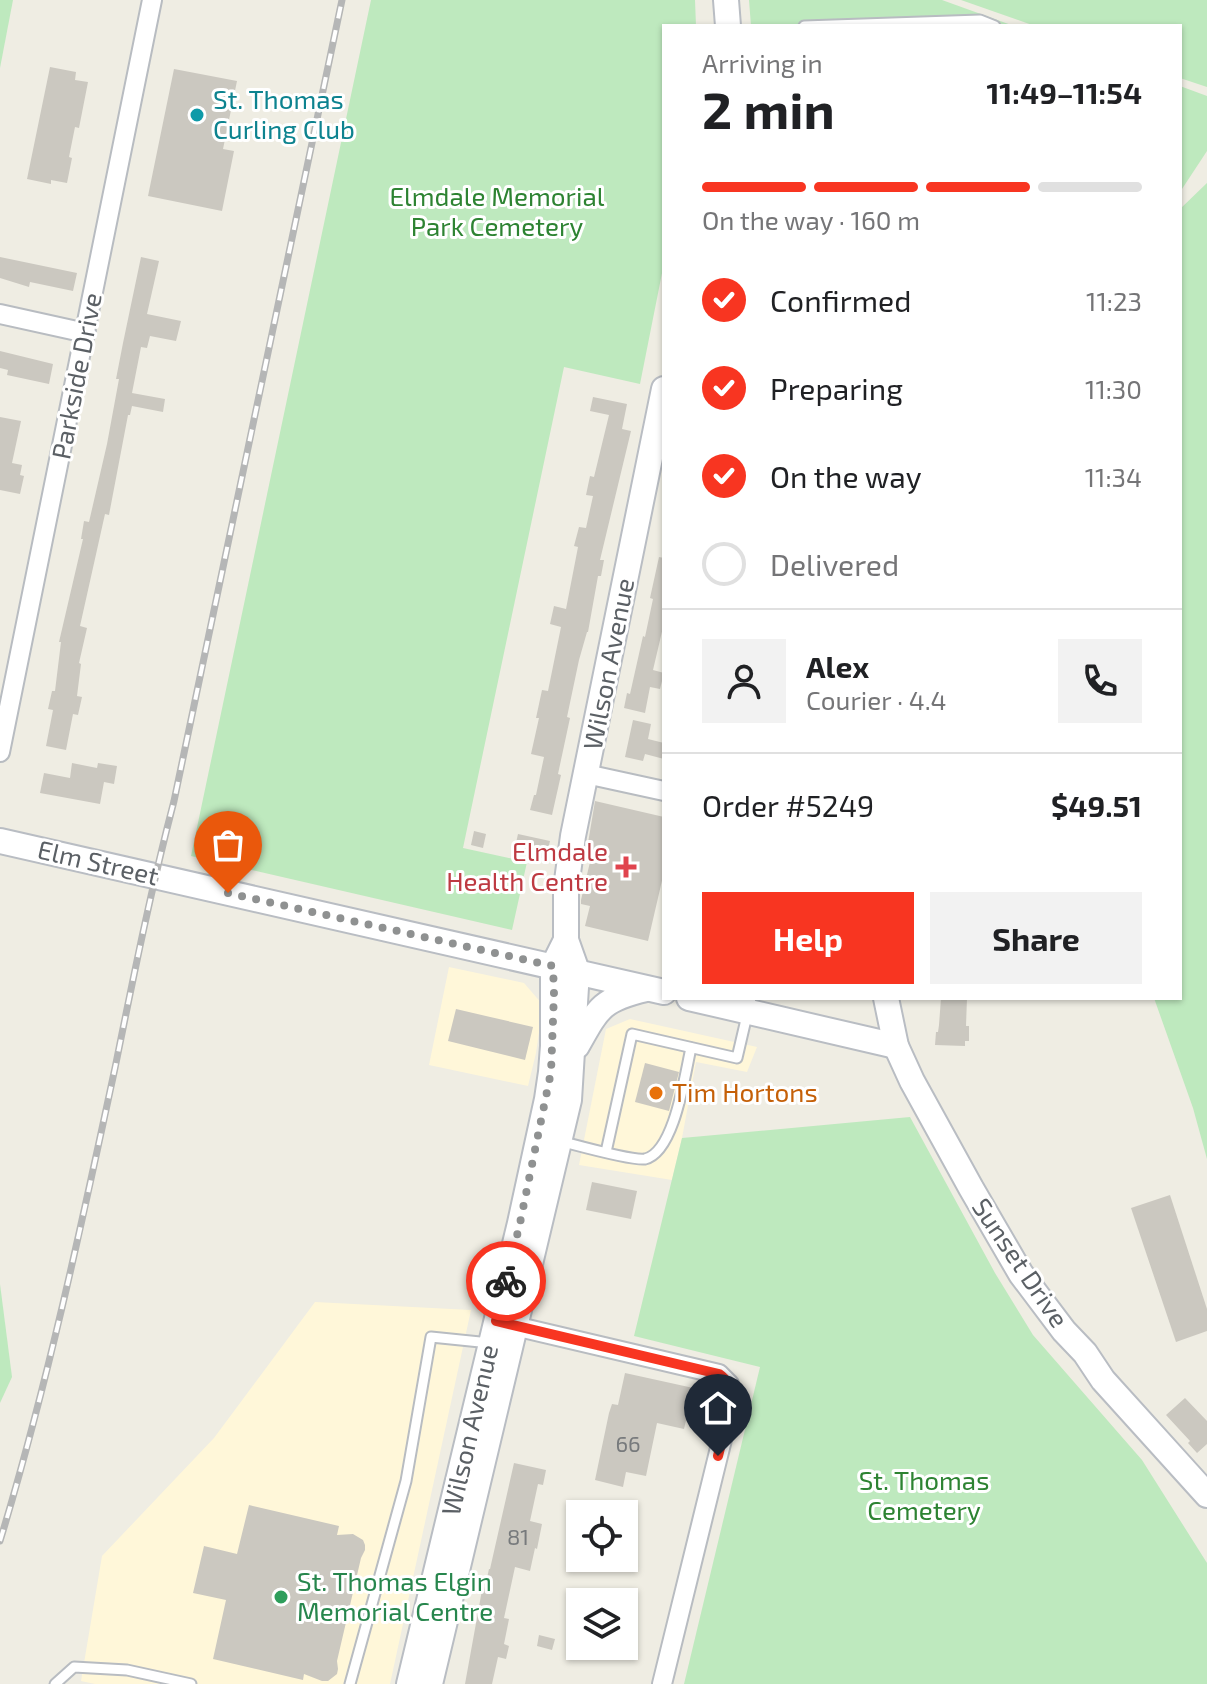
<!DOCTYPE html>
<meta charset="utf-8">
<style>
:root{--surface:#fff;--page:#f2f2f2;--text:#202124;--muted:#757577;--line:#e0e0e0;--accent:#f83521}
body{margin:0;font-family:"Exo 2",sans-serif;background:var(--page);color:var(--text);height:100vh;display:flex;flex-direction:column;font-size:30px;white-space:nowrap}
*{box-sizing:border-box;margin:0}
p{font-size:26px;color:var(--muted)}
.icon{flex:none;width:44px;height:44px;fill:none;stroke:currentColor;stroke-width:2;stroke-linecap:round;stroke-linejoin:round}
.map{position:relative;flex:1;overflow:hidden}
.drawer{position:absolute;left:662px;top:24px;width:520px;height:976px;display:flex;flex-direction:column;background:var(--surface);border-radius:0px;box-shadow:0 2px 6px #0004}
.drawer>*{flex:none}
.tools{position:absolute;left:566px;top:1500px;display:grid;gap:16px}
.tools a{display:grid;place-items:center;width:72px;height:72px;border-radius:0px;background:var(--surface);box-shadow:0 2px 6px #0004;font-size:40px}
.pin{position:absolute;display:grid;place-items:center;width:68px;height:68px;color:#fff;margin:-82px -34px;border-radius:50% 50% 50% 0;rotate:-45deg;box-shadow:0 0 8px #0007}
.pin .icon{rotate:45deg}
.courier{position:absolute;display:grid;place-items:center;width:80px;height:80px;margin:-40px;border:6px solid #f83521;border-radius:50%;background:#fff;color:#222;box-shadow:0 2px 10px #0007}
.overview em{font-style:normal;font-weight:700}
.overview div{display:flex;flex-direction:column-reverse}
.overview{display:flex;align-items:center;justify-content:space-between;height:136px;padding:0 40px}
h1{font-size:52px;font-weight:700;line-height:60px}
.bar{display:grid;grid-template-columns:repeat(4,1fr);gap:12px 8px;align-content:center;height:96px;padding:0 40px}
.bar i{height:10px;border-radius:6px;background:var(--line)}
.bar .current{background:var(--accent)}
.bar p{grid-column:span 4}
.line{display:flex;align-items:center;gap:20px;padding:0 40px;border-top:2px solid var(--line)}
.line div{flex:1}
.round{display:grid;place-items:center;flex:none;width:84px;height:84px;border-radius:0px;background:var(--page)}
ol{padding:0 40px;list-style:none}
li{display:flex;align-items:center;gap:24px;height:88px}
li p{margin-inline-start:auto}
li .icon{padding:8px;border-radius:50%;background:var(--accent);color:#fff;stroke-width:4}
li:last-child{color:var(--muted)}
li i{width:44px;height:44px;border:4px solid var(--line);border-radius:50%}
.primary-button{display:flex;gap:16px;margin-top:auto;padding:16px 40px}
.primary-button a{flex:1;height:92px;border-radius:0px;background:var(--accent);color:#fff;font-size:32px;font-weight:700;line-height:92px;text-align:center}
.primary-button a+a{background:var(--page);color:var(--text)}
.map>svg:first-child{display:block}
.commercial{fill:#fff7d9}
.green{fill:#bee9be}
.building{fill:#cbc8c0}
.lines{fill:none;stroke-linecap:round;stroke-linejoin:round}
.lane-casing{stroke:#b8bcc1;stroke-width:13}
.street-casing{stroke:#b8bcc1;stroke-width:22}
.secondary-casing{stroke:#b9bdc3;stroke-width:28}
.lane{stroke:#fff;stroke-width:9}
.street{stroke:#fff;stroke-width:18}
.secondary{stroke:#fff;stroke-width:24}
.rail-casing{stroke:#b5b6b6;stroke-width:7}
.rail{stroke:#fff;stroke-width:4;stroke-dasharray:12;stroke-linecap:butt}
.done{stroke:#8f9191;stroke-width:8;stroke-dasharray:0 14.4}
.route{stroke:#f83521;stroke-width:10}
.culture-dot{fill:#0f9aa8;stroke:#fff;stroke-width:3}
.health-dot{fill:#e0444e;stroke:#fff;stroke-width:3}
.food-dot{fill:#e8710a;stroke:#fff;stroke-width:3}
.leisure-dot{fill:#2e9e5b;stroke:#fff;stroke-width:3}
.labels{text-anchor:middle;stroke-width:6;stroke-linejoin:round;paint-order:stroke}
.number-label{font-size:22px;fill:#777a7c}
.culture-label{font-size:26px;fill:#0d838f;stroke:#fff;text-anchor:start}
.park-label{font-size:26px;fill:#2d8332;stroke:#fff}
.street-label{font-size:26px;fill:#5b6065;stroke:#fff}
.health-label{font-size:26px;fill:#be3a42;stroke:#fff;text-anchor:end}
.food-label{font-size:26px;fill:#c56008;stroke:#fff;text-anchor:start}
.leisure-label{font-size:26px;fill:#27864d;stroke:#fff;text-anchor:start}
</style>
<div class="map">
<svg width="1207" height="1684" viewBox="0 0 1207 1684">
<rect width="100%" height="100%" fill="#efede3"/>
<!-- commercial -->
<g class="commercial">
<path d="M449,967L524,983L543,1005L536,1053L528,1086L429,1065Z"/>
<path d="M630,1019L757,1047L747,1072L696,1062L682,1138L672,1180L579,1165L606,1029Z"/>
<path d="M315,1302L471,1310L390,1684H95L81,1681L102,1556L214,1438Z"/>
</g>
<!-- green -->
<g class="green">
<path d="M0,0H13L0,68Z"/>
<path d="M371,0H695L696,26H664V263L640,384L564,367L463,848L527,862L512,930L191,856Z"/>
<path d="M749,0H942L1014,26H751Z"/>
<path d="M961,0H1207V87L1180,78V26H1035Z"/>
<path d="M1180,86L1207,96V151L1180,192Z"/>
<path d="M1207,183V1159L1193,1108L1154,998H1180V209Z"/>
<path d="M910,1117L995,1273L1033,1335L1142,1460L1207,1563V1684H684L760,1367L634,1336L682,1138Z"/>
<path d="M0,1284L12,1377L0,1403Z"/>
</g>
<!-- building -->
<g class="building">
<path d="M50,67L76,72L75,80L88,82L79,128L75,127L69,157L72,158L67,183L51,180V184L27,179Z"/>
<path d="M174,69L237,81L223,149L234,151L222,211L148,196Z"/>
<path d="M0,257L77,273L73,291L30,282L29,287L0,278Z"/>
<path d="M141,257L159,261L147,314L181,321L176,341L150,336L147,348L141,347L132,393L165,399L163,412L132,406L130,415H128L109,515L105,514L80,626L87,628L79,663L81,664L77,696L82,697L78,715L73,714L66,750L46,746L53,710L48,709L52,691H55L61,642H59L83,539H81L84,521L89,522L107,444L119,379H116L123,343Z"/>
<path d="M0,351L53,364L49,384L7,375L8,370L0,368Z"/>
<path d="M593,397L627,404L622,429L631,431L600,560H604L601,576H598L588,632H587L579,660L567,717L570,718L558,774L561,775L552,815L530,810L534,795H536L544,757L531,754L539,718H536L542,690L548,691L561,627L550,624L554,606L566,609L578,547L574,546L579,527L586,528L593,496L586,495L590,476L594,477L609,415L590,411Z"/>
<path d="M0,417L21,421L12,463L22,465L20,475L24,476L20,494L0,490Z"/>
<path d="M659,557L664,558V623L653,670L664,673L660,689L650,687L645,713L624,708L627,693L630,694L643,636L645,637L653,599L650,598Z"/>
<path d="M633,720L651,724L648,739L664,743V759L645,754L643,761L625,757Z"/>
<path d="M72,763L97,768L98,763L117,766L114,784L104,782L100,804L40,793L44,773L70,778Z"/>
<path d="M595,801L664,817V872L648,941L585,926L590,906L581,904V900L590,862L585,861Z"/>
<path d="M474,831L486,834L483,848L471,845Z"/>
<path d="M518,834L550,841L546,859L514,852Z"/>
<path d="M941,998H967L966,1026H969V1041H965V1046L935,1045L936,1032H938L939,1025Z"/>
<path d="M456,1009L533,1027L525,1060L448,1041Z"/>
<path d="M645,1063L679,1072L669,1111L635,1102Z"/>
<path d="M592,1182L637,1191L631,1219L586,1210Z"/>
<path d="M1170,1195L1207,1309V1331L1176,1342L1131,1208Z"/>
<path d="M625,1373L707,1391L702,1415L688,1412L684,1429L657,1423L646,1476L626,1472L623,1487L595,1480L609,1413L612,1404L618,1405Z"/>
<path d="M1185,1398L1207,1421V1444L1197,1453L1188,1443L1190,1441L1166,1415Z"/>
<path d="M514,1463L546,1470L543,1485L538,1484L530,1521L542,1524L537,1549L535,1548L530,1571L515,1567L504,1618L509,1619L504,1644L509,1646L506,1659L498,1657L492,1684H465L482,1590L484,1591L489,1569H490Z"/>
<path d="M249,1505L339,1526L337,1535L353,1534L363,1540L365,1545V1550L361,1558L337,1661L338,1669L337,1674L328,1681H322L304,1674L303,1680L213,1659L226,1600L193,1593L204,1546L237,1554Z"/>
<path d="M539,1635L555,1639L552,1650L537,1646Z"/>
</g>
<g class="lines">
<defs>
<g id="lane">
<path d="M804,26L980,20L995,26"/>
<path d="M560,1141C576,1145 632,1161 645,1159C675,1152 685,1073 691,1048"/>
<path d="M606,1152L632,1034L737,1058L751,998"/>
<path d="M55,1684L74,1667L127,1670L191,1684"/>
<path d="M350,1684L406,1481L431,1337L490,1343"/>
</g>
<g id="street">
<path d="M0,314L86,333"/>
<path d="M0,752L152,0"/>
<path d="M586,774L664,791"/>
<path d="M506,1324L719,1374L729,1384L732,1399L662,1684"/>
</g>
<g id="secondary">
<path d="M726,0L728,26"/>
<path d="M0,841L664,992"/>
<path d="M689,998L896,1046"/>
<path d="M886,998L896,1046L912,1081L971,1188L1021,1274L1064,1331L1085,1353L1103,1380L1207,1495"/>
<path d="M577,1046C598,1008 602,999 646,989"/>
<path d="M409,1684L520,1223L547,1099L551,1072L553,1046V966L566,940"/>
<path d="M430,1684L569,1100L577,971L566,940V888L573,836L664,389"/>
</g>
</defs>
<!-- lane casing -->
<use href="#lane" class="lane-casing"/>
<!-- street casing -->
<use href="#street" class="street-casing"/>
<!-- secondary casing -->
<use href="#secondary" class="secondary-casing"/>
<!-- lane -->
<use href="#lane" class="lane"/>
<!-- street -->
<use href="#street" class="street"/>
<!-- secondary -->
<use href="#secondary" class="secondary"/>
<defs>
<path id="rail" d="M0,1541C47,1386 81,1227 115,1068C133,979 151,889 174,801L342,0"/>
</defs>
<!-- rail casing -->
<use href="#rail" class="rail-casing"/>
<!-- rail -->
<use href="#rail" class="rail"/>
</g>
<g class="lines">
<!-- done -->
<path class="done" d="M228,893L553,966L554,994L551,1072L520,1223L506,1281"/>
<!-- route -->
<path class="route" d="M506,1281L496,1321L719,1374C728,1380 731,1388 732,1399L718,1456"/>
</g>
<!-- markers -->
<circle class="culture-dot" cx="197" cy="115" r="8"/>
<path class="health-dot" d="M622 855h8v8h8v8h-8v8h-8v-8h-8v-8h8z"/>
<circle class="food-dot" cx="656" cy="1093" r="8"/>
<circle class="leisure-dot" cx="281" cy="1597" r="8"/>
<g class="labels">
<!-- number labels -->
<g class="number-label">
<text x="628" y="1452">66</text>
<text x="518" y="1545">81</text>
</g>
<!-- culture labels -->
<g class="culture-label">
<text x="213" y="109">St. Thomas<tspan x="213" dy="30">Curling Club</tspan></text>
</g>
<!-- park labels -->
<g class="park-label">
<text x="497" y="206">Elmdale Memorial<tspan x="497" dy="30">Park Cemetery</tspan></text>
<text x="924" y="1490">St. Thomas<tspan x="924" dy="30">Cemetery</tspan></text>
</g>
<!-- street labels -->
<g class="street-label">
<text transform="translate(77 376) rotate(-79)" y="9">Parkside Drive</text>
<text transform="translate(609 664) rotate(-79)" y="9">Wilson Avenue</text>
<text transform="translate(98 863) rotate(13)" y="9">Elm Street</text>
<text transform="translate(1020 1263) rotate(56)" y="9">Sunset Drive</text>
<text transform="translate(470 1430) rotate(-77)" y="9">Wilson Avenue</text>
</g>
<!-- health labels -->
<g class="health-label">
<text x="608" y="861">Elmdale<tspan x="608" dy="30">Health Centre</tspan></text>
</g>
<!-- food labels -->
<g class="food-label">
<text x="672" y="1102">Tim Hortons</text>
</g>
<!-- leisure labels -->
<g class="leisure-label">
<text x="297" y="1591">St. Thomas Elgin<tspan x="297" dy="30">Memorial Centre</tspan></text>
</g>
</g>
</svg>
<div class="tools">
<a><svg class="icon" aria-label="locate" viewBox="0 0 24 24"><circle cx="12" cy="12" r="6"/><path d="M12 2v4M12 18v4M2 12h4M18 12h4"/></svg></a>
<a><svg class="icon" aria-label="layers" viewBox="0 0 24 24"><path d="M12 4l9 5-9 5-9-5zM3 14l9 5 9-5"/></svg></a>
</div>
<div class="pin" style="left:228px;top:893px;background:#ea580c"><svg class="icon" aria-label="bag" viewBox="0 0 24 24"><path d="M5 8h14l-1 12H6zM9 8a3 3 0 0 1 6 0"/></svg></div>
<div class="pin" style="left:718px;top:1456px;background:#1f2937"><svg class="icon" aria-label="home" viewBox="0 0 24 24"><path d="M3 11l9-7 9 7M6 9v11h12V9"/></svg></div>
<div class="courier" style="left:506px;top:1281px"><svg class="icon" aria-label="bike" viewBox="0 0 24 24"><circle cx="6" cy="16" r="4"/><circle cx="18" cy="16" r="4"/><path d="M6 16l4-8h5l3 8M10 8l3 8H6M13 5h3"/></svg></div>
<section class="drawer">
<div class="overview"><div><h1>2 min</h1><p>Arriving in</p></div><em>11:49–11:54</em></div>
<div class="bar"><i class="current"></i><i class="current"></i><i class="current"></i><i></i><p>On the way · 160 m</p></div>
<ol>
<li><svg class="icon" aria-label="check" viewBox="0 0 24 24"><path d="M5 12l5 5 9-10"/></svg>Confirmed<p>11:23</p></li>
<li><svg class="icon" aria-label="check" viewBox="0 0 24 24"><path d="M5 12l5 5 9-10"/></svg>Preparing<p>11:30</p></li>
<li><svg class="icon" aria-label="check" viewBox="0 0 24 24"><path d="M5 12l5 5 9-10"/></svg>On the way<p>11:34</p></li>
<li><i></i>Delivered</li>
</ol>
<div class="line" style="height:144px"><a class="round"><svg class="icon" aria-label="person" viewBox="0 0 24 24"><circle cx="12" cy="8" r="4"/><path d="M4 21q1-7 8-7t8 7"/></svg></a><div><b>Alex</b><p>Courier · 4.4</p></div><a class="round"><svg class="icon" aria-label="phone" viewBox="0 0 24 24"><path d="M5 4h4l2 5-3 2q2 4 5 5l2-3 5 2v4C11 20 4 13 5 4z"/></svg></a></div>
<div class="line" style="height:104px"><div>Order #5249</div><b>$49.51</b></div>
<div class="primary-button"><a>Help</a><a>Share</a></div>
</section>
</div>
